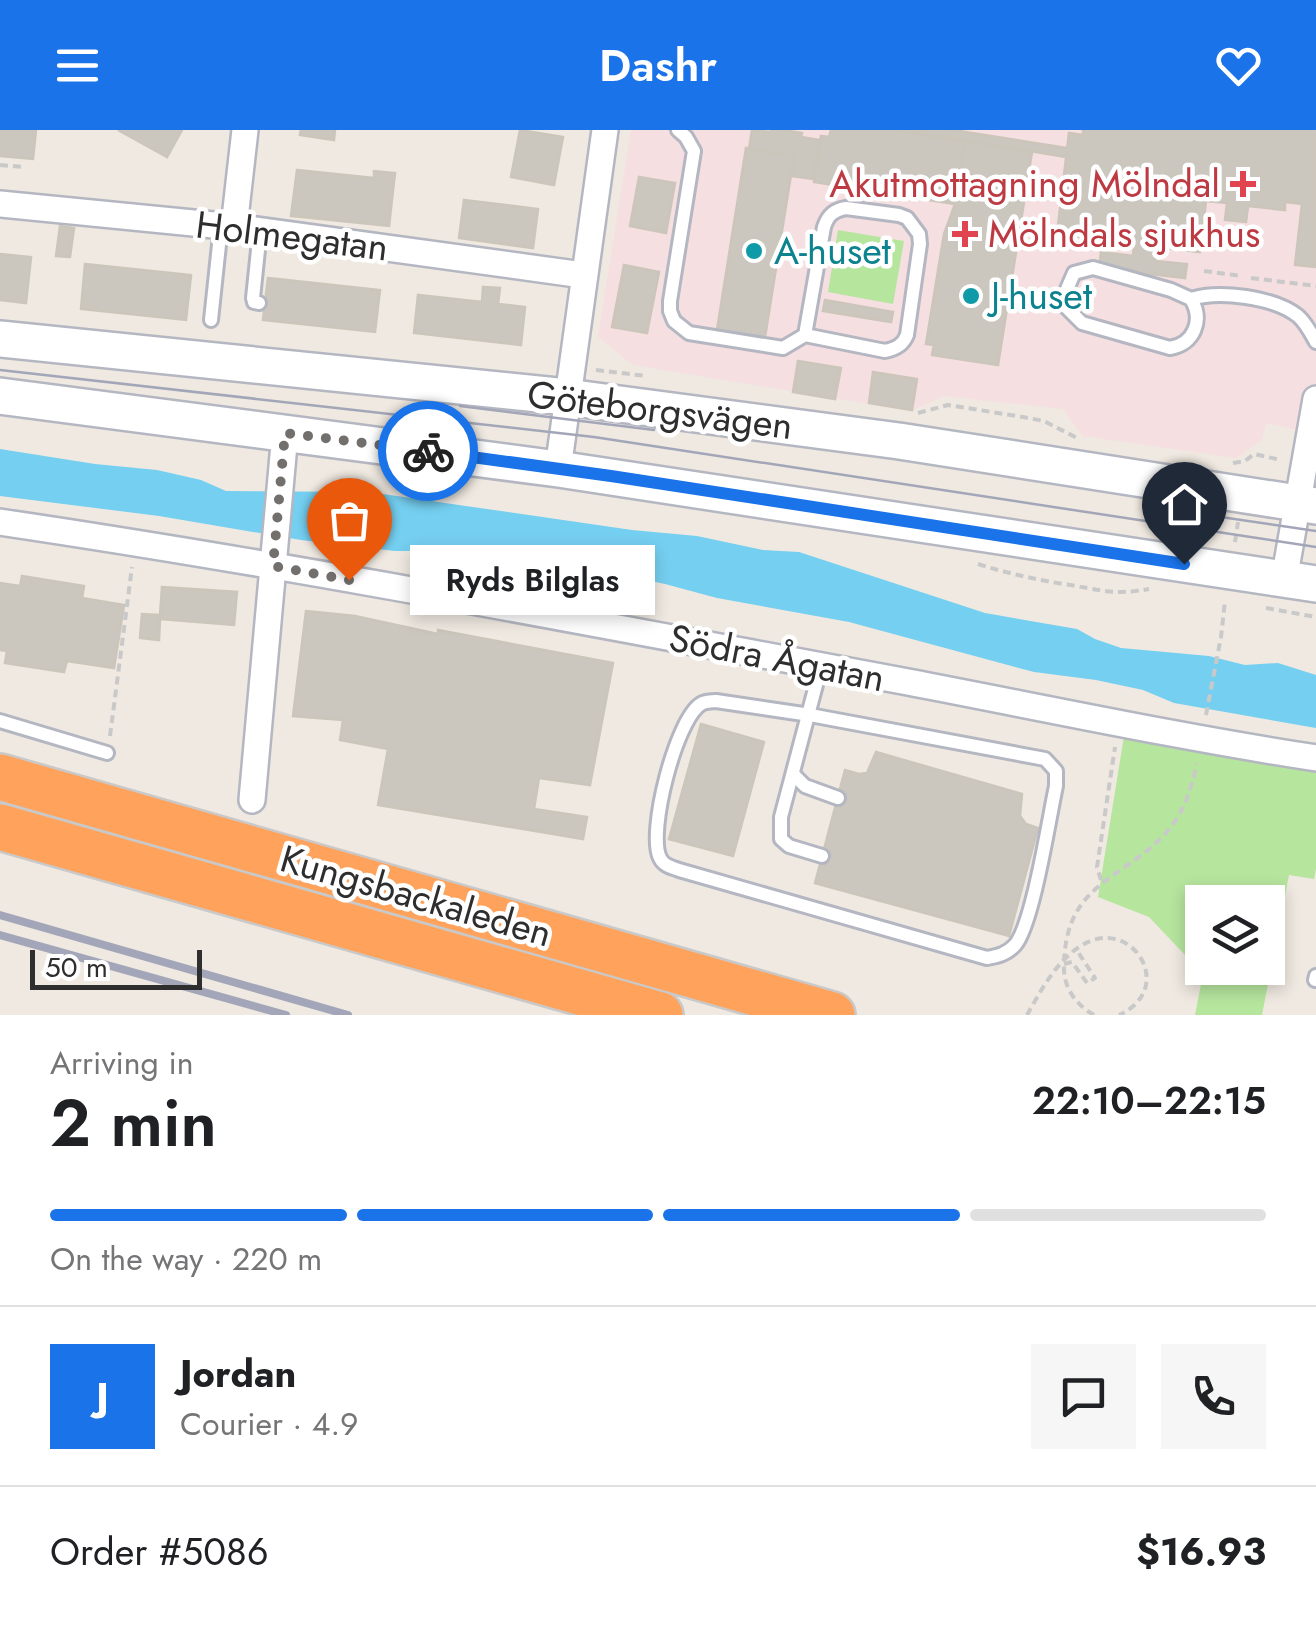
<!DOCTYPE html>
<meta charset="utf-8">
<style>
:root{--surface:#fff;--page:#f6f6f6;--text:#202124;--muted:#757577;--line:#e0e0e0;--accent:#1a73e8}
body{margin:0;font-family:Jost,sans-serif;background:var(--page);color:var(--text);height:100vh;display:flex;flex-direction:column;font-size:38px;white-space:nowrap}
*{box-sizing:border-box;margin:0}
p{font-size:32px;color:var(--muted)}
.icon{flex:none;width:55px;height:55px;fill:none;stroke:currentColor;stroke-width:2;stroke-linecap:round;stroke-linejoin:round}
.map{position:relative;height:885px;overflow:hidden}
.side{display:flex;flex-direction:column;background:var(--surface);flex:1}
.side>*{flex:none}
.tools{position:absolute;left:1185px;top:755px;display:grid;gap:20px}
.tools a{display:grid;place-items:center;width:100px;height:100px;border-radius:0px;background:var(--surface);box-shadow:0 5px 15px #0003;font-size:50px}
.scale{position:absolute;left:30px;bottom:25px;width:172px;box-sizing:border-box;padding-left:10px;border:5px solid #2e2e2e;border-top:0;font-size:28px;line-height:35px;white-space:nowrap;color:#2e2e2e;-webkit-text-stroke:8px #fff;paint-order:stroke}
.pin{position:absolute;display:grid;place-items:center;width:85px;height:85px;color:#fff;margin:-102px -42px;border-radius:50% 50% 50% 0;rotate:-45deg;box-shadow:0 0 10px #0007}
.pin .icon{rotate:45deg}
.courier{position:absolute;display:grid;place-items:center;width:100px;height:100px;margin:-50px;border:8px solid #1a73e8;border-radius:50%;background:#fff;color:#222;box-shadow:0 2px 12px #0007}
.bubble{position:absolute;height:70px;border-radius:0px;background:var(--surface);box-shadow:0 5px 15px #0003;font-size:32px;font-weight:600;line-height:70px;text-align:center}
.overview em{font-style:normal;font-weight:600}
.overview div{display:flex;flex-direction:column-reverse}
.overview{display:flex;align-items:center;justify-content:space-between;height:170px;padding:0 50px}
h1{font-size:65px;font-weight:600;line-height:75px}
.bar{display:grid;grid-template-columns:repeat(4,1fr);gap:15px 10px;align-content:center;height:120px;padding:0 50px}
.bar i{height:12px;border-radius:8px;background:var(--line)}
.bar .selected{background:var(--accent)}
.bar p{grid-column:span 4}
.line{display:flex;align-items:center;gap:25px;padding:0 50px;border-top:2px solid var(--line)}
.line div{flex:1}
.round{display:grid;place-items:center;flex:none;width:105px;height:105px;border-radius:0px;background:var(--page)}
header{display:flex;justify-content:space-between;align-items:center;height:130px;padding:0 50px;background:var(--accent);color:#fff;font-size:45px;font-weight:600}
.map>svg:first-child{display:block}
.medical{fill:#f5dfe0}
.green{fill:#b6e59e;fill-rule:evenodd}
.water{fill:#75cff0}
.building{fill:#cbc7bf;stroke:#cbc5ba;stroke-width:2.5}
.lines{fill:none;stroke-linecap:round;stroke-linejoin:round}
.lane-casing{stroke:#b4b7c1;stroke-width:18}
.street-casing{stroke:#b4b7c1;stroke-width:30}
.secondary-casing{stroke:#b4b7c1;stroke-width:40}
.highway-casing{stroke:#c9c9c9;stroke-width:50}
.path{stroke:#c9c9c9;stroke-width:4;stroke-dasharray:8 5;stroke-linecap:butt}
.lane{stroke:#fff;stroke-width:12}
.street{stroke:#fff;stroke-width:25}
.secondary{stroke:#fff;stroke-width:35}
.highway{stroke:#ffa35c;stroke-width:45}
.tram{stroke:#a3a6b8;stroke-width:2.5}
.rail{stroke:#a3a6b8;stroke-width:8}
.path-bridge{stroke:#c9c9c9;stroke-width:4;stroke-dasharray:8 5;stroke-linecap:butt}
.done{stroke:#726f6d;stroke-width:10;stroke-dasharray:0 18}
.route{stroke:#1a73e8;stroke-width:12}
.health-dot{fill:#e0444e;stroke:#fff;stroke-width:4}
.culture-dot{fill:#0f9aa8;stroke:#fff;stroke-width:4}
.labels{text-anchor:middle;stroke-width:9;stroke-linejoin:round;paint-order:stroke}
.health-label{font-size:38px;fill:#be3a42;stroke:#fff;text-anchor:end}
.street-label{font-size:38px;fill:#2e2e2e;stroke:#fff}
.culture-label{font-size:38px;fill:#0d838f;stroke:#fff;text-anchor:start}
</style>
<header><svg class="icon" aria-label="menu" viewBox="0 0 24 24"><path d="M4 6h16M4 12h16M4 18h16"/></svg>Dashr<svg class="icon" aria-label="heart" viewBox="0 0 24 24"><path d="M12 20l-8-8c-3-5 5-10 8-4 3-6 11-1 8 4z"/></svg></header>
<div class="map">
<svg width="1316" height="885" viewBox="0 0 1316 885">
<rect width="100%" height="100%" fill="#efe9e1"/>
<!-- medical -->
<path class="medical" d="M631,0H1316V304L1266,293L1262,310L1236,328L1083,306L1063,279L944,266L911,281L633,235L598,207Z"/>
<!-- green -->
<g class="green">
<path d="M838,100L904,111L893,174L828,162Z"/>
<path d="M1124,606L1316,641V739L1314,749L1289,745L1262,885H1195L1203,844L1149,787L1098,767ZM1202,772H1268V838H1202Z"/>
</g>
<!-- water -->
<path class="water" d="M0,319L95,334L157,340L201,350L226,361L369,362L632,400L697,406L763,420L799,422L985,483L1077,499L1095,509L1121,518L1209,526L1245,535L1278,533L1316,545V598L1174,573L1143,560L1096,550L1034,542L849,492L717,468L665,454L604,441L485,429L436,421H395L301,410L159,386L0,366Z"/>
<!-- building -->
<g class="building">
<path d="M0,0H36L33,29L0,26Z"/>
<path d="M118,0H182L167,27Z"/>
<path d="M301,0H335L334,10L300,5Z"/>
<path d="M520,0L563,7L554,55L511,47Z"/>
<path d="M752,0L770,2L771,0H782L802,3L801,7L820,10L814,49L791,46L794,26L749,19Z"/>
<path d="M831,0H895L965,11L955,74L814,52L821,6L829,7Z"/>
<path d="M903,0H953L1067,18L1066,27Z"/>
<path d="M1083,0H1316V137L1295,135L1302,74L1285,72V80L1248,76L1246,92L1225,90L1227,73L1206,71L1200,122L1156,117L1155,131L1187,134L1185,148L1099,138L1101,122L1133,126L1134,114L1057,104L1069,3L1083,5Z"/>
<path d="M965,11L1032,22L998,235L932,225L934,215L926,214L944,104L955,74Z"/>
<path d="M746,18L794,26L765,207L717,200Z"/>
<path d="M297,40L374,48V41L395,43L389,96L291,86Z"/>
<path d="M639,47L675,53L666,103L630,96Z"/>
<path d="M464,70L538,79L533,118L459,108Z"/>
<path d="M60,96L74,98L70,127L56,126Z"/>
<path d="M0,124L31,127L26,173L0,170Z"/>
<path d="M85,134L191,145L186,190L81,179Z"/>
<path d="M624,135L659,142L647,203L612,197Z"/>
<path d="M268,148L380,160L375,202L263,190Z"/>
<path d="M483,157L500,158L498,174L525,177L521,215L414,203L418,165L482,172Z"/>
<path d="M825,170L893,182L891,192L823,181Z"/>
<path d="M798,231L841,238L835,269L793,262Z"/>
<path d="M873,242L917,249L912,280L869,273Z"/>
<path d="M22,446L84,456L82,468L124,475L114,538L67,531L64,542L5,533L7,521L0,520V453L20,456Z"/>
<path d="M162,457L237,462L234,495L160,489L159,510L140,508L142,484L160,485Z"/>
<path d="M306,481L355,486L438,504V500L613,533L590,655L539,648L534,679L587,687L583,709L378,675L388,619L340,610L343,590L293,586Z"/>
<path d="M701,594L764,612L733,726L669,709Z"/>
<path d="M876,622L1022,664L1020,686L1026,694L1038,698L1009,806L815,753L845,640L859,644L867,643Z"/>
</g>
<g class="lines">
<defs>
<g id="lane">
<path d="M678,0L686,7L694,21L670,171V181L674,191L689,203L783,218L805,205L885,221C896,219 903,215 907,205L920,114L919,104L907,88L899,85L846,78C834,80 828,85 824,97L805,205"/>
<path d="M1191,169C1204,190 1194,214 1170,218L1082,193L1065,176L1064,166L1074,143L1093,138L1171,160L1191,169C1219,160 1274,167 1298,186C1306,193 1311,203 1316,212"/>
<path d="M259,173L254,172L253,168L260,101"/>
<path d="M211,190L221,96"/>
<path d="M821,536L781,687V709L789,716L822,726"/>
<path d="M716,571L810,585L1045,629L1056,641V656C1049,688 1033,794 1015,815C1007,824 998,826 987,828L679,740C671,737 664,736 660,728C647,703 676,589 701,574C703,572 712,571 716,571Z"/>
<path d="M0,591L107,623"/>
<path d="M793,644L805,656L838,668"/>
<path d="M1315,850L1316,846"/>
</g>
<g id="street">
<path d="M0,74L234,97L583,145"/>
<path d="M234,97L245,0"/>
<path d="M558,339L605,0"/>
<path d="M0,392C304,437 606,496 908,552C1044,578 1179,607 1316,628"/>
<path d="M1284,450L1316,269"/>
<path d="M252,670L285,303"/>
</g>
<g id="secondary">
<path d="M0,209L567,267L899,311L1316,376"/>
<path d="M0,266L558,339L1316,454"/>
</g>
<g id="highway">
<path d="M0,647L832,885"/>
<path d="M0,697L660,885"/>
</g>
</defs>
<!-- lane casing -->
<use href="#lane" class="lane-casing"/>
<!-- street casing -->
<use href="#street" class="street-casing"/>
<!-- secondary casing -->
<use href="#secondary" class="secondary-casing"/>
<!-- highway casing -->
<use href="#highway" class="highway-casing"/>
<!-- path -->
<g class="path">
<path d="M0,35L25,37"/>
<path d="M1204,141L1242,146"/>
<path d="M1251,148L1316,156"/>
<path d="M596,240L646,246"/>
<path d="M918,283L948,275L1023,287L1044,291L1077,308"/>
<path d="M1233,333L1245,331L1254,324L1281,330"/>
<path d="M1235,412L1238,392"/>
<path d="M978,434C1006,443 1034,449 1063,454C1099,459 1111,466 1149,459"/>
<path d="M1266,478L1316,487"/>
<path d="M1206,585L1221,507L1225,471"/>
<path d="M110,606L132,437"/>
<path d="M1101,750L1097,737L1115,617"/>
<path d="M1064,834L1072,832L1087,853L1095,848L1076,819"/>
<path d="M1094,885C1076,875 1063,857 1064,836C1065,753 1120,752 1166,703C1184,683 1191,659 1197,634"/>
</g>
<!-- lane -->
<use href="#lane" class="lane"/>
<!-- street -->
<use href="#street" class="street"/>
<!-- secondary -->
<use href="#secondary" class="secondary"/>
<!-- highway -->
<use href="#highway" class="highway"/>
<!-- tram -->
<g class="tram">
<path d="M0,240L594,307L1316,417"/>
<path d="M460,276L654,300"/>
<path d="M1153,377L1316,401"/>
</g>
<!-- rail -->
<g class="rail">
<path d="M0,785L348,885"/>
<path d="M0,805L286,885"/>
</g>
<!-- path-bridge -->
<path class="path-bridge" d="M1027,885C1040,862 1056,832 1079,817C1130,782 1179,858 1119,885"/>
</g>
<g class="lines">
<!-- done -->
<path class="done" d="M349,450L273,436L285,303L428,321"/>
<!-- route -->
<path class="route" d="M428,321L611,346L1184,434"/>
</g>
<!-- markers -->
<g class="health-dot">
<path d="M1238 39h10v10h10v10h-10v10h-10v-10h-10v-10h10z"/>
<path d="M960 89h10v10h10v10h-10v10h-10v-10h-10v-10h10z"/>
</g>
<g class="culture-dot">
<circle cx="754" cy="121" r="10"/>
<circle cx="971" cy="166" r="10"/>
</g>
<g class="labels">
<!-- health labels -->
<g class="health-label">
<text x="1220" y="67">Akutmottagning Mölndal</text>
<text x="988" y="117" text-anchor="start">Mölndals sjukhus</text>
</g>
<!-- street labels -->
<g class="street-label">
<text transform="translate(292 106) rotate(7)" y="13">Holmegatan</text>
<text transform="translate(660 280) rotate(7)" y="13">Göteborgsvägen</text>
<text transform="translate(777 528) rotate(11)" y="13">Södra Ågatan</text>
<text transform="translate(416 766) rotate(16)" y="13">Kungsbackaleden</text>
</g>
<!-- culture labels -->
<g class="culture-label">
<text x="774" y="134">A-huset</text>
<text x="991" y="179">J-huset</text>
</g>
</g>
</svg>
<div class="tools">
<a><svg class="icon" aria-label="layers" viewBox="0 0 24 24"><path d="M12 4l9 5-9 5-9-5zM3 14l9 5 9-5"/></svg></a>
</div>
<div class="scale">50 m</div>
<div class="pin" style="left:349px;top:450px;background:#ea580c"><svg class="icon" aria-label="bag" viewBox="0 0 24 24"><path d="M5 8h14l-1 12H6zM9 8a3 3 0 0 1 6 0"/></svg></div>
<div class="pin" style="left:1184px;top:434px;background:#1f2937"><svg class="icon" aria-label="home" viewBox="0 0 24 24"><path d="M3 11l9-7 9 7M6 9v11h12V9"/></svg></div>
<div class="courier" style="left:428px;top:321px"><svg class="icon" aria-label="bike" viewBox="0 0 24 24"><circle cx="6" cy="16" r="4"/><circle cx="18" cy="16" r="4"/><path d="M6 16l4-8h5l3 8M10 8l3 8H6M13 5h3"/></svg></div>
<div class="bubble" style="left:410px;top:415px;width:245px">Ryds Bilglas</div>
</div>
<section class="side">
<div class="overview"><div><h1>2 min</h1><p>Arriving in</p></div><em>22:10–22:15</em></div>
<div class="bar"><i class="selected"></i><i class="selected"></i><i class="selected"></i><i></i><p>On the way · 220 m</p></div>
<div class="line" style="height:180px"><b class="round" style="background:var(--accent);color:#fff">J</b><div><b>Jordan</b><p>Courier · 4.9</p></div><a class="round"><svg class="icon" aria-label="chat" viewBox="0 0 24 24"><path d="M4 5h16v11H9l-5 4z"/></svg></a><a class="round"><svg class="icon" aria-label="phone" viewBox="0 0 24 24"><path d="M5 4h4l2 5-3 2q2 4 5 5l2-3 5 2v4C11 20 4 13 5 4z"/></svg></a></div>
<div class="line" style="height:130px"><div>Order #5086</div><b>$16.93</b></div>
</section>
